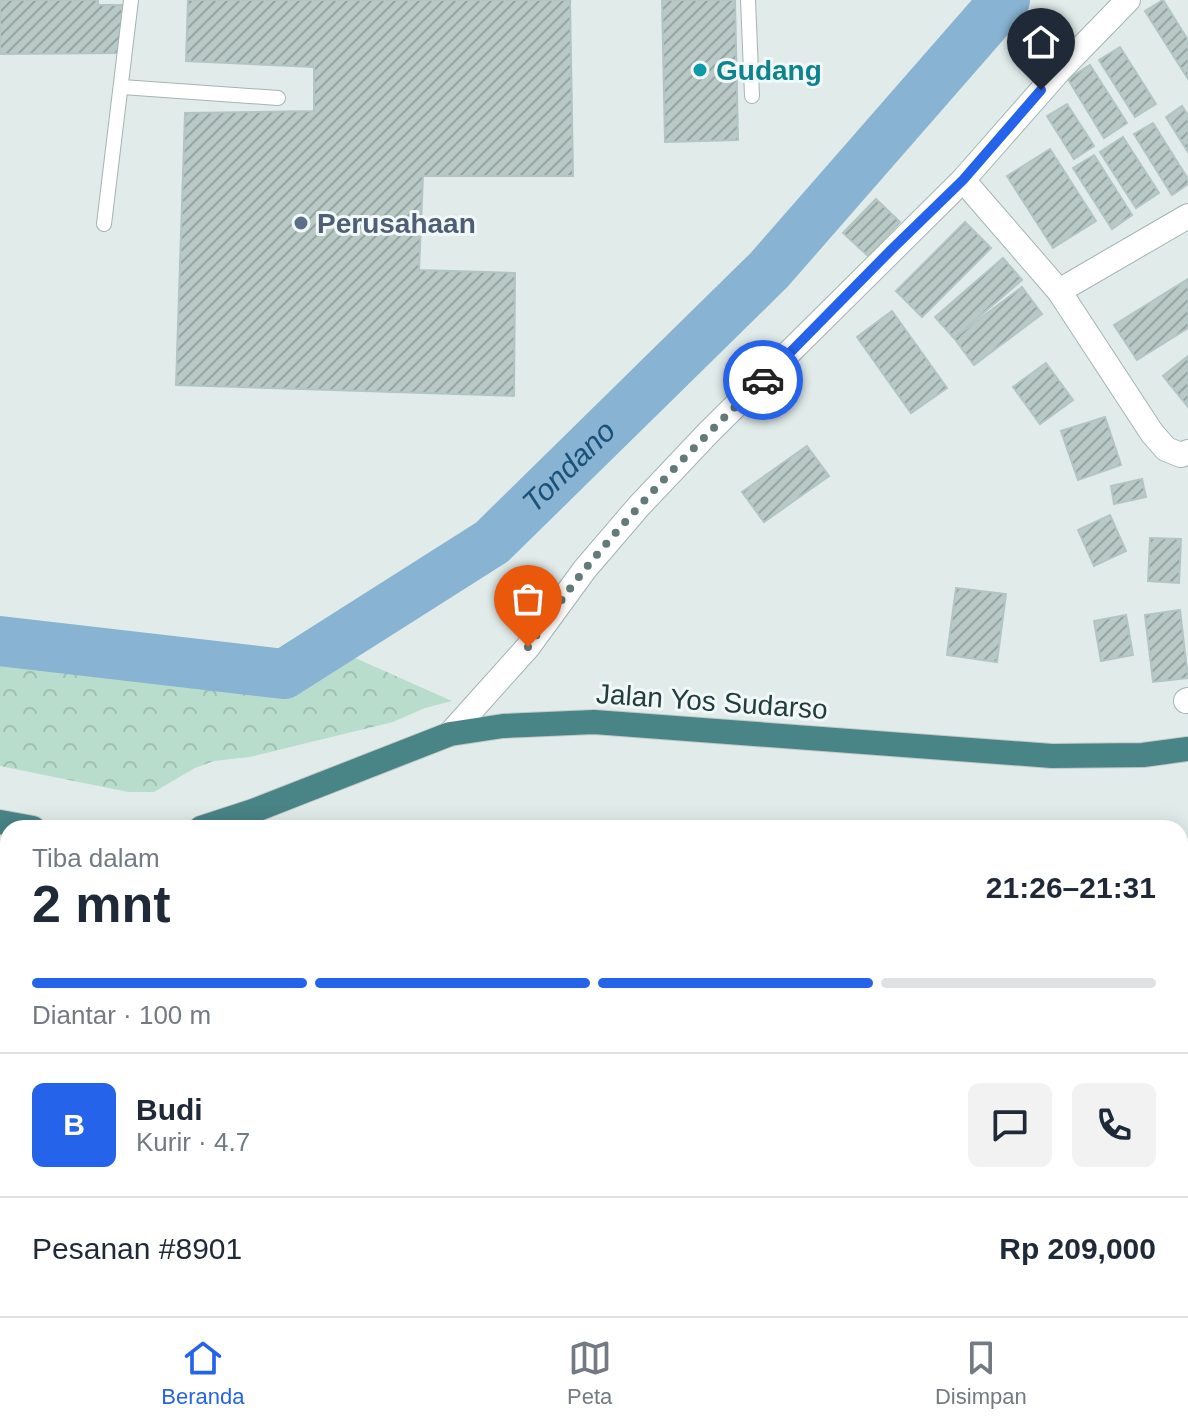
<!DOCTYPE html>
<html lang="id">
<meta charset="utf-8">
<style>
:root{--surface:#fff;--page:#f2f2f3;--text:#1f2937;--muted:#747a83;--line:#e0e1e3;--accent:#2563eb}
body{margin:0;font-family:Helvetica,sans-serif;background:var(--page);color:var(--text);height:100vh;display:flex;flex-direction:column;font-size:30px;white-space:nowrap}
*{box-sizing:border-box;margin:0}
p{font-size:26px;color:var(--muted)}
.icon{flex:none;width:44px;height:44px;fill:none;stroke:currentColor;stroke-width:2;stroke-linecap:round;stroke-linejoin:round}
.map{position:relative;flex:1;overflow:hidden}
.sheet{position:absolute;left:0px;top:820px;width:1188px;height:496px;display:flex;flex-direction:column;background:var(--surface);border-radius:24px 24px 0 0;box-shadow:0 4px 20px #0003}
.sheet>*{flex:none}
.pin{position:absolute;display:grid;place-items:center;width:68px;height:68px;color:#fff;margin:-82px -34px;border-radius:50% 50% 50% 0;rotate:-45deg;box-shadow:0 0 8px #0007}
.pin .icon{rotate:45deg}
.courier{position:absolute;display:grid;place-items:center;width:80px;height:80px;margin:-40px;border:6px solid #2563eb;border-radius:50%;background:#fff;color:#222;box-shadow:0 2px 10px #0007}
.summary em{font-style:normal;font-weight:700}
.summary div{display:flex;flex-direction:column-reverse}
.summary{display:flex;align-items:center;justify-content:space-between;height:136px;padding:0 32px}
h1{font-size:52px;font-weight:700;line-height:60px}
.bar{display:grid;grid-template-columns:repeat(4,1fr);gap:12px 8px;align-content:center;height:96px;padding:0 32px}
.bar i{height:10px;border-radius:6px;background:var(--line)}
.bar .on{background:var(--accent)}
.bar p{grid-column:span 4}
.line{display:flex;align-items:center;gap:20px;padding:0 32px;border-top:2px solid var(--line)}
.line div{flex:1}
.round{display:grid;place-items:center;flex:none;width:84px;height:84px;border-radius:12px;background:var(--page)}
.dock{display:flex;justify-content:space-around;align-items:center;height:112px;border-top:2px solid var(--line);background:var(--surface);font-size:22px;color:var(--muted)}
.dock a{display:grid;justify-items:center;gap:4px}
.dock .on{color:var(--accent)}
.map>svg:first-child{display:block}
.park{fill:url(#park-crowns)}
.lines{fill:none;stroke-linecap:round;stroke-linejoin:round}
.river{stroke:#88b3d2;stroke-width:50}
.building{fill:url(#building-hatch);stroke:#b3c5c3;stroke-width:2}
.service-casing{stroke:#a4b4b2;stroke-width:16}
.minor-casing{stroke:#a4b4b2;stroke-width:26}
.trunk-casing{stroke:#c1c9c8;stroke-width:26}
.service{stroke:#fff;stroke-width:14}
.minor{stroke:#fff;stroke-width:24}
.trunk{stroke:#498486;stroke-width:24}
.done{stroke:#647a79;stroke-width:8;stroke-dasharray:0 14.4}
.route{stroke:#2563eb;stroke-width:10}
.culture-dot{fill:#0f9aa8;stroke:#f1f8f7;stroke-width:3}
.service-dot{fill:#5c6f8a;stroke:#f1f8f7;stroke-width:3}
.labels{text-anchor:middle;stroke-width:6;stroke-linejoin:round;paint-order:stroke}
.culture-label{font-size:28px;font-weight:bold;fill:#0d838f;stroke:#f1f8f7;text-anchor:start}
.service-label{font-size:28px;font-weight:bold;fill:#4e5e75;stroke:#f1f8f7;text-anchor:start}
.street-label{font-size:28px;fill:#213d3c;stroke:#f1f8f7}
.water-label{font-size:30px;font-style:italic;fill:#1b5179;stroke:#f1f8f7}
</style>
<div class="map">
<svg width="1188" height="1316" viewBox="0 0 1188 1316">
<defs>
<pattern id="park-crowns" width="20" height="18" patternUnits="userSpaceOnUse" patternTransform="scale(2)"><rect width="20" height="18" fill="#b9ddcc"/><path d="M2 6a3 3 0 1 1 6 0M12 15a3 3 0 1 1 6 0" fill="none" stroke="#9fbfb0"/></pattern>
<pattern id="building-hatch" width="6" height="6" patternUnits="userSpaceOnUse" patternTransform="scale(2)"><rect width="6" height="6" fill="#b9c9c6"/><path d="M-1 1l2-2M0 6l6-6M5 7l2-2" fill="none" stroke="#96a4a2"/></pattern>
</defs>
<rect width="100%" height="100%" fill="#e1ecea"/>
<!-- park -->
<path class="park" d="M0,629H14L61,653L167,673L265,679L307,665L353,657L452,701L425,708L393,722L250,757L214,761L195,768L154,792H128L0,766Z"/>
<g class="lines">
<!-- river -->
<path class="river" id="s1" d="M0,641L284,674L492,542L769,270L1005,0"/>
</g>
<!-- building -->
<g class="building">
<path d="M0,0H98V5H122V53L0,54Z"/>
<path d="M188,0H570L573,176H423L419,270L515,273L514,396L176,385L185,113L314,111V67L186,61Z"/>
<path d="M662,0H735L738,140L665,142Z"/>
<path d="M1163,0L1188,40V79L1145,11Z"/>
<path d="M1120,47L1156,104L1135,117L1099,60Z"/>
<path d="M1090,65L1127,123L1104,138L1068,79Z"/>
<path d="M1067,104L1094,146L1074,159L1047,116Z"/>
<path d="M1182,106L1188,115V152L1166,117Z"/>
<path d="M1153,123L1188,179V184L1172,195L1134,134Z"/>
<path d="M1123,137L1159,193L1136,208L1100,152Z"/>
<path d="M1050,149L1096,221L1053,248L1007,176Z"/>
<path d="M1094,155L1132,215L1112,229L1073,168Z"/>
<path d="M876,199L900,222L868,256L843,233Z"/>
<path d="M965,222L991,248L922,317L896,291Z"/>
<path d="M1003,258L1022,280L954,338L935,317Z"/>
<path d="M1188,279V328L1137,360L1114,325Z"/>
<path d="M1022,287L1042,314L974,365L954,338Z"/>
<path d="M892,311L947,388L911,413L857,337Z"/>
<path d="M1188,356V407L1163,376Z"/>
<path d="M1046,363L1073,400L1040,424L1013,387Z"/>
<path d="M1105,417L1121,465L1078,480L1061,431Z"/>
<path d="M807,446L829,476L764,522L742,492Z"/>
<path d="M1142,479L1146,497L1114,504L1111,486Z"/>
<path d="M1110,515L1126,551L1094,566L1078,530Z"/>
<path d="M1150,538L1181,539L1179,583L1148,581Z"/>
<path d="M956,588L1006,594L997,662L947,655Z"/>
<path d="M1180,610L1188,678L1153,682L1145,615Z"/>
<path d="M1126,615L1133,655L1101,661L1094,621Z"/>
<path d="M117,1308H135L156,1316H114Z"/>
<path d="M254,1308H276L294,1316H250Z"/>
</g>
<g class="lines">
<defs>
<g id="service">
<path d="M748,0L752,96"/>
<path d="M122,87L278,98"/>
<path d="M104,224L131,0"/>
</g>
<g id="minor">
<path d="M963,180L1059,291L1152,433L1166,449L1181,455L1188,452"/>
<path d="M1059,291L1188,216"/>
<path d="M1186,701L1188,700"/>
<path d="M450,734L528,647L585,569L639,506L708,433L963,180L1058,72L1128,0"/>
<path d="M0,899L8,902"/>
<path d="M346,1308L363,1316"/>
<path d="M198,1316L202,1308"/>
</g>
<g id="trunk">
<path d="M0,822L33,828"/>
<path d="M201,828L253,811L450,734L503,726L594,722L1052,756L1143,755L1188,749"/>
</g>
</defs>
<!-- service casing -->
<use href="#service" class="service-casing"/>
<!-- minor casing -->
<use href="#minor" class="minor-casing"/>
<!-- trunk casing -->
<use href="#trunk" class="trunk-casing"/>
<!-- service -->
<use href="#service" class="service"/>
<!-- minor -->
<use href="#minor" class="minor"/>
<!-- trunk -->
<use href="#trunk" class="trunk"/>
</g>
<g class="lines">
<!-- done -->
<path class="done" d="M528,647C547,620 566,593 586,568C641,501 701,439 763,380"/>
<!-- route -->
<path class="route" d="M763,380L891,250L963,180L1041,90"/>
</g>
<!-- markers -->
<circle class="culture-dot" cx="700" cy="70" r="8"/>
<circle class="service-dot" cx="301" cy="223" r="8"/>
<g class="labels">
<!-- culture labels -->
<g class="culture-label">
<text x="716" y="80">Gudang</text>
</g>
<!-- service labels -->
<g class="service-label">
<text x="317" y="233">Perusahaan</text>
</g>
<!-- street labels -->
<g class="street-label">
<text transform="translate(712 701) rotate(4)" y="10">Jalan Yos Sudarso</text>
</g>
<!-- water labels -->
<g class="water-label">
<text dy="10" stroke="none"><textPath href="#s1" startOffset="640">Tondano</textPath></text>
</g>
</g>
</svg>
<div class="pin" style="left:528px;top:647px;background:#ea580c"><svg class="icon" aria-label="bag" viewBox="0 0 24 24"><path d="M5 8h14l-1 12H6zM9 8a3 3 0 0 1 6 0"/></svg></div>
<div class="pin" style="left:1041px;top:90px;background:#1f2937"><svg class="icon" aria-label="home" viewBox="0 0 24 24"><path d="M3 11l9-7 9 7M6 9v11h12V9"/></svg></div>
<div class="courier" style="left:763px;top:380px"><svg class="icon" aria-label="car" viewBox="0 0 24 24"><path d="M5 17H2v-5l4-1 3-4h7l3 4 3 1v5h-3M9 17h6M6 11h13"/><circle cx="7" cy="17" r="2"/><circle cx="17" cy="17" r="2"/></svg></div>
<section class="sheet">
<div class="summary"><div><h1>2 mnt</h1><p>Tiba dalam</p></div><em>21:26–21:31</em></div>
<div class="bar"><i class="on"></i><i class="on"></i><i class="on"></i><i></i><p>Diantar · 100 m</p></div>
<div class="line" style="height:144px"><b class="round" style="background:var(--accent);color:#fff">B</b><div><b>Budi</b><p>Kurir · 4.7</p></div><a class="round"><svg class="icon" aria-label="chat" viewBox="0 0 24 24"><path d="M4 5h16v11H9l-5 4z"/></svg></a><a class="round"><svg class="icon" aria-label="phone" viewBox="0 0 24 24"><path d="M5 4h4l2 5-3 2q2 4 5 5l2-3 5 2v4C11 20 4 13 5 4z"/></svg></a></div>
<div class="line" style="height:104px"><div>Pesanan #8901</div><b>Rp 209,000</b></div>
</section>
</div>
<nav class="dock">
<a class="on"><svg class="icon" aria-label="home" viewBox="0 0 24 24"><path d="M3 11l9-7 9 7M6 9v11h12V9"/></svg>Beranda</a>
<a><svg class="icon" aria-label="map" viewBox="0 0 24 24"><path d="M3 6l6-2 6 2 6-2v14l-6 2-6-2-6 2zM9 4v14M15 6v14"/></svg>Peta</a>
<a><svg class="icon" aria-label="saved" viewBox="0 0 24 24"><path d="M7 4h10v16l-5-4-5 4z"/></svg>Disimpan</a>
</nav>
